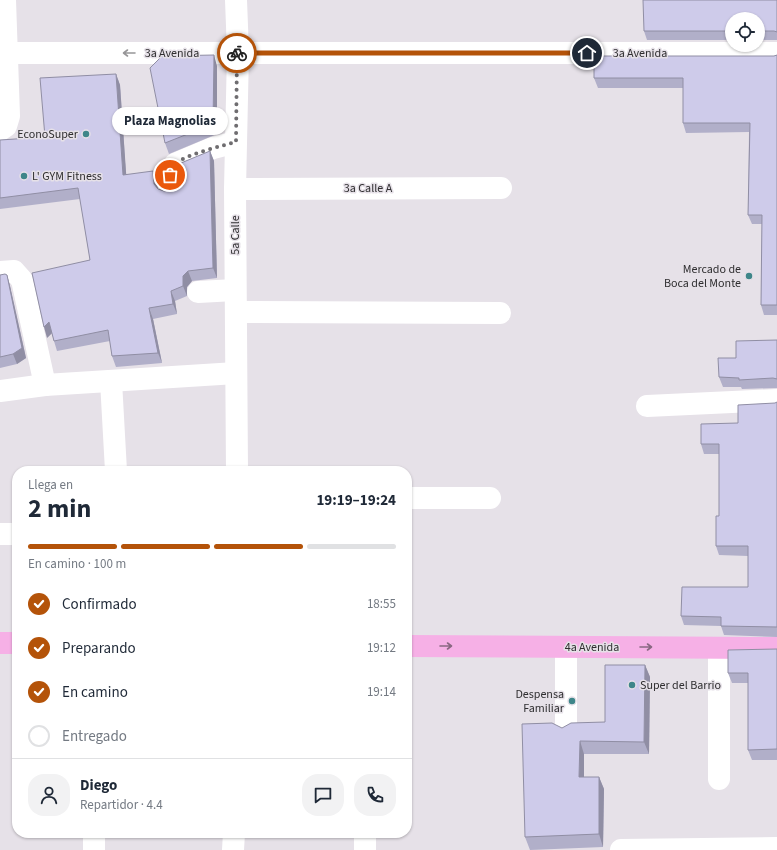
<!DOCTYPE html>
<html lang="es">
<meta charset="utf-8">
<style>
:root{--surface:#fff;--page:#f2f2f3;--text:#1f2937;--muted:#747a83;--line:#e0e1e3;--accent:#b45309}
body{margin:0;font-family:"Source Sans 3",sans-serif;background:var(--page);color:var(--text);height:100vh;display:flex;flex-direction:column;font-size:15px;white-space:nowrap}
*{box-sizing:border-box;margin:0}
p{font-size:13px;color:var(--muted)}
.icon{flex:none;width:22px;height:22px;fill:none;stroke:currentColor;stroke-width:2;stroke-linecap:round;stroke-linejoin:round}
.map{position:relative;flex:1;overflow:hidden}
.panel{position:absolute;left:12px;top:466px;width:400px;height:372px;display:flex;flex-direction:column;background:var(--surface);border-radius:16px;box-shadow:0 1px 3px #0004}
.panel>*{flex:none}
.fabs{position:absolute;left:725px;top:12px;display:grid;gap:8px}
.fabs a{display:grid;place-items:center;width:40px;height:40px;border-radius:50%;background:var(--surface);box-shadow:0 1px 3px #0004;font-size:20px}
.pin{position:absolute;display:grid;place-items:center;width:34px;height:34px;color:#fff;margin:-17px;border:2px solid #fff;border-radius:50%;box-shadow:0 1px 4px #0007}
.courier{position:absolute;display:grid;place-items:center;width:40px;height:40px;margin:-20px;border:3px solid #b45309;border-radius:50%;background:#fff;color:#222;box-shadow:0 1px 5px #0007}
.bubble{position:absolute;height:28px;border-radius:14px;background:var(--surface);box-shadow:0 1px 3px #0004;font-size:13px;font-weight:700;line-height:28px;text-align:center}
.overview em{font-style:normal;font-weight:700}
.overview div{display:flex;flex-direction:column-reverse}
.overview{display:flex;align-items:center;justify-content:space-between;height:68px;padding:0 16px}
h1{font-size:26px;font-weight:700;line-height:30px}
.bar{display:grid;grid-template-columns:repeat(4,1fr);gap:6px 4px;align-content:center;height:48px;padding:0 16px}
.bar i{height:5px;border-radius:3px;background:var(--line)}
.bar .on{background:var(--accent)}
.bar p{grid-column:span 4}
.line{display:flex;align-items:center;gap:10px;padding:0 16px;border-top:1px solid var(--line)}
.line div{flex:1}
.round{display:grid;place-items:center;flex:none;width:42px;height:42px;border-radius:16px;background:var(--page)}
ol{padding:0 16px;list-style:none}
li{display:flex;align-items:center;gap:12px;height:44px}
li p{margin-inline-start:auto}
li .icon{padding:4px;border-radius:50%;background:var(--accent);color:#fff;stroke-width:4}
li:last-child{color:var(--muted)}
li i{width:22px;height:22px;border:2px solid var(--line);border-radius:50%}
.map>svg:first-child{display:block}
.lines{fill:none;stroke-linecap:round;stroke-linejoin:round}
.minor{stroke:#fff;stroke-width:22}
.major{stroke:#f6b0e6;stroke-width:22}
.wall{fill:#b1afc9}
.shaded-wall{fill:#908ea4}
.building{fill:#cecbea;stroke:#908ea4}
.oneway{stroke:#979698}
.oneway2{stroke:#896882}
.done{stroke:#6f6d70;stroke-width:4;stroke-dasharray:0 7.2}
.route{stroke:#b45309;stroke-width:5}
.poi-dot{fill:#3e8689;stroke:#e6e1e8;stroke-width:1.5}
.labels{text-anchor:middle;stroke-width:3;stroke-linejoin:round;paint-order:stroke}
.street-label{font-size:12px;fill:#2f2e30;stroke:#e6e1e8}
.poi-label{font-size:12px;fill:#2f2e30;stroke:#e6e1e8;text-anchor:end}
</style>
<div class="map">
<svg width="777" height="850" viewBox="0 0 777 850">
<rect width="100%" height="100%" fill="#e6e1e8"/>
<g class="lines">
<!-- minor -->
<g class="minor">
<path d="M236,0L238,52L235,189L237,471"/>
<path d="M0,53H777"/>
<path d="M0,130L6,126L9,116L5,0"/>
<path d="M169,189L170,175L175,164L213,148L236,142"/>
<path d="M235,189L501,188"/>
<path d="M0,272L14,271L22,280L45,385"/>
<path d="M198,292L235,290"/>
<path d="M236,312L500,313"/>
<path d="M111,381L116,471"/>
<path d="M0,391L45,385L236,373"/>
<path d="M647,406L777,400"/>
<path d="M407,498H490"/>
<path d="M0,534H17"/>
<path d="M566,647V728"/>
<path d="M719,648V779"/>
<path d="M94,833V850"/>
<path d="M233,850L234,833"/>
<path d="M365,850V833"/>
<path d="M621,850L777,848"/>
</g>
<!-- major -->
<g class="major">
<path d="M0,643H17"/>
<path d="M407,646L777,648"/>
</g>
</g>
<!-- wall -->
<g class="wall">
<path d="M777,0V40H758V19H732V40H647L644,31Z"/>
<path d="M777,55V315H764L761,305L762,224H752L748,215L749,132L686,133L683,123V88H598L594,78L774,56Z"/>
<path d="M217,66V134L169,154L165,143Z"/>
<path d="M116,74L120,85L126,175L157,182L158,189L164,191L170,190L210,151L214,161L217,278L192,281L187,287V296L175,301L177,314L153,319L162,363L116,367L112,356L110,341L57,351L54,341L52,333L47,338L90,260L80,199L0,209V140L45,137Z"/>
<path d="M0,275H7L10,286L26,358L17,364L0,368Z"/>
<path d="M777,340V388L742,389L741,387H723L719,377L736,358Z"/>
<path d="M777,402V637L724,635L721,626L684,625L681,616L748,587V556L719,555L716,546L719,516V454H704L701,444L775,403Z"/>
<path d="M777,649V760H752L748,750V683H732L728,673Z"/>
<path d="M645,665L650,677L649,754H584V777H599L604,789L603,847L530,850L525,837L562,728L605,722Z"/>
</g>
<!-- shaded-wall -->
<g class="shaded-wall">
<path d="M214,55L217,66V134L213,124Z"/>
<path d="M116,74L120,85L127,186L123,175Z"/>
<path d="M210,151L214,161L217,278L213,268Z"/>
<path d="M153,171L157,182L158,194L154,184Z"/>
<path d="M188,271L192,281L187,287V296L183,286V276Z"/>
<path d="M7,275L10,286L26,358L17,364L13,354Z"/>
<path d="M171,291L175,301L177,314L173,304Z"/>
<path d="M149,308L153,319L162,363L158,353Z"/>
<path d="M49,322L53,332L47,338L44,327Z"/>
<path d="M645,665L650,677L649,754L644,742Z"/>
<path d="M580,741L584,754V790L579,777Z"/>
<path d="M599,777L604,789L603,847L599,834Z"/>
</g>
<!-- building -->
<g class="building">
<path d="M643,0H777V32L774,31H758V19H732V31H644Z"/>
<path d="M214,55L213,124L165,143L150,68L162,56Z"/>
<path d="M777,55V305H761L762,215H748L750,123H683V78H594V56H774Z"/>
<path d="M116,74L123,175L153,171L154,184L158,189L164,191L170,190L176,185L181,163L210,151L213,268L188,271L183,276V286L171,291L173,304L149,308L158,353L112,356L108,330L54,341L49,322L44,327L32,273L90,260L78,188L0,198V140L45,137L40,78Z"/>
<path d="M5,274L7,275L22,348L13,354L0,357V275Z"/>
<path d="M777,340V379L773,378L739,380V378L719,377L718,358H736V341Z"/>
<path d="M777,402V627L721,626V617L681,616L682,587H748V546H716V516H719V444H701V424L738,423V405L775,403Z"/>
<path d="M777,649V749L748,750V673H728V650Z"/>
<path d="M605,665H645L644,742L580,741L579,777H599V834L525,837L522,724L552,723L562,728L571,723L605,722Z"/>
</g>
<!-- one-way arrows -->
<defs><path id="oneway-shaft" d="M-6 0H5M1.5-3L5.5 0L1.5 3" fill="none" stroke-width="1.6" stroke-linecap="round" stroke-linejoin="round"/></defs>
<use class="oneway" href="#oneway-shaft" transform="translate(129 53) rotate(180)"/>
<g class="oneway2">
<use href="#oneway-shaft" transform="translate(446 646)"/>
<use href="#oneway-shaft" transform="translate(646 647)"/>
</g>
<g class="lines">
<!-- done -->
<path class="done" d="M170,175C171,172 172,167 175,164C187,154 221,146 236,142L237,53"/>
<!-- route -->
<path class="route" d="M237,53H587"/>
</g>
<!-- markers -->
<g class="poi-dot">
<circle cx="86" cy="134" r="4"/>
<circle cx="24" cy="176" r="4"/>
<circle cx="749" cy="276" r="4"/>
<circle cx="632" cy="685" r="4"/>
<circle cx="572" cy="701" r="4"/>
</g>
<g class="labels">
<!-- street labels -->
<g class="street-label">
<text x="172" y="57">3a Avenida</text>
<text x="640" y="57">3a Avenida</text>
<text x="368" y="192">3a Calle A</text>
<text transform="translate(235 235) rotate(-90)" y="4">5a Calle</text>
<text x="592" y="651">4a Avenida</text>
</g>
<!-- poi labels -->
<g class="poi-label">
<text x="78" y="138">EconoSuper</text>
<text x="32" y="180" text-anchor="start">L' GYM Fitness</text>
<text x="741" y="273">Mercado de<tspan x="741" dy="14">Boca del Monte</tspan></text>
<text x="640" y="689" text-anchor="start">Super del Barrio</text>
<text x="564" y="698">Despensa<tspan x="564" dy="14">Familiar</tspan></text>
</g>
</g>
</svg>
<div class="fabs">
<a><svg class="icon" aria-label="locate" viewBox="0 0 24 24"><circle cx="12" cy="12" r="6"/><path d="M12 2v4M12 18v4M2 12h4M18 12h4"/></svg></a>
</div>
<div class="pin" style="left:170px;top:175px;background:#ea580c"><svg class="icon" aria-label="bag" viewBox="0 0 24 24"><path d="M5 8h14l-1 12H6zM9 8a3 3 0 0 1 6 0"/></svg></div>
<div class="pin" style="left:587px;top:53px;background:#1f2937"><svg class="icon" aria-label="home" viewBox="0 0 24 24"><path d="M3 11l9-7 9 7M6 9v11h12V9"/></svg></div>
<div class="courier" style="left:237px;top:53px"><svg class="icon" aria-label="bike" viewBox="0 0 24 24"><circle cx="6" cy="16" r="4"/><circle cx="18" cy="16" r="4"/><path d="M6 16l4-8h5l3 8M10 8l3 8H6M13 5h3"/></svg></div>
<div class="bubble" style="left:112px;top:107px;width:116px">Plaza Magnolias</div>
<section class="panel">
<div class="overview"><div><h1>2 min</h1><p>Llega en</p></div><em>19:19–19:24</em></div>
<div class="bar"><i class="on"></i><i class="on"></i><i class="on"></i><i></i><p>En camino · 100 m</p></div>
<ol>
<li><svg class="icon" aria-label="check" viewBox="0 0 24 24"><path d="M5 12l5 5 9-10"/></svg>Confirmado<p>18:55</p></li>
<li><svg class="icon" aria-label="check" viewBox="0 0 24 24"><path d="M5 12l5 5 9-10"/></svg>Preparando<p>19:12</p></li>
<li><svg class="icon" aria-label="check" viewBox="0 0 24 24"><path d="M5 12l5 5 9-10"/></svg>En camino<p>19:14</p></li>
<li><i></i>Entregado</li>
</ol>
<div class="line" style="height:72px"><a class="round"><svg class="icon" aria-label="person" viewBox="0 0 24 24"><circle cx="12" cy="8" r="4"/><path d="M4 21q1-7 8-7t8 7"/></svg></a><div><b>Diego</b><p>Repartidor · 4.4</p></div><a class="round"><svg class="icon" aria-label="chat" viewBox="0 0 24 24"><path d="M4 5h16v11H9l-5 4z"/></svg></a><a class="round"><svg class="icon" aria-label="phone" viewBox="0 0 24 24"><path d="M5 4h4l2 5-3 2q2 4 5 5l2-3 5 2v4C11 20 4 13 5 4z"/></svg></a></div>
</section>
</div>
